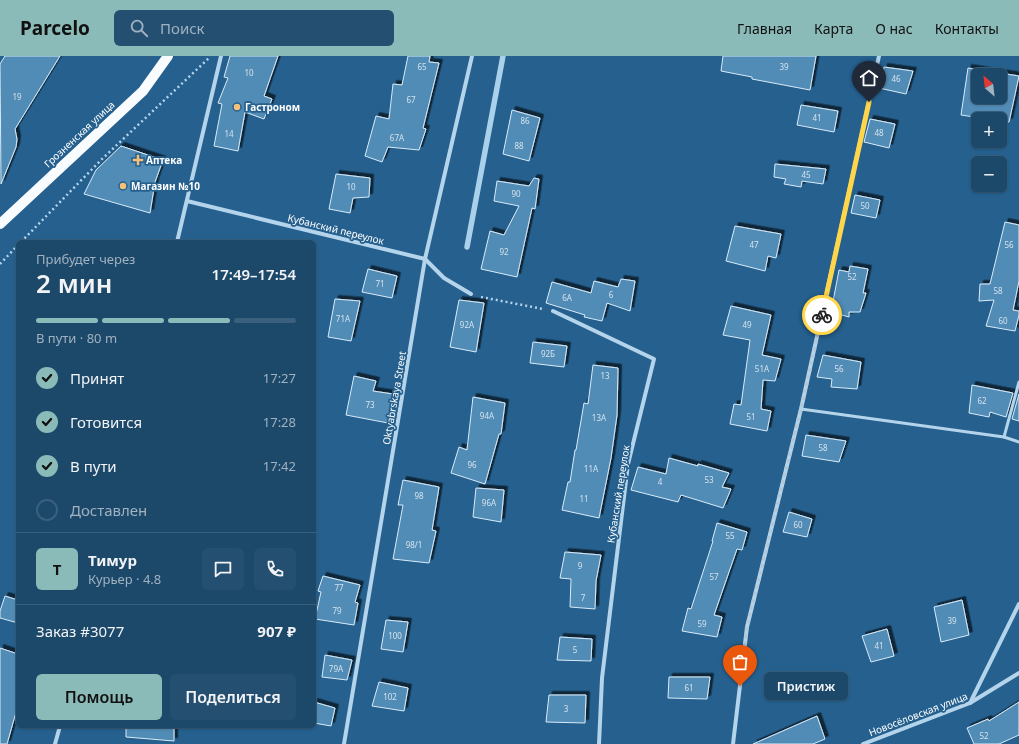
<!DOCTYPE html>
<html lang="ru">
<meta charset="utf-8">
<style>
:root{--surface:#1c486a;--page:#254f70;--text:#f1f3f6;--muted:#a0b2c1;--line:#3a607e;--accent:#8bbbb9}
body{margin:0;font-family:"Noto Sans",sans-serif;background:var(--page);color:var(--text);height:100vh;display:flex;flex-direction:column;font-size:15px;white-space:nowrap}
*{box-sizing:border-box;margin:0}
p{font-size:13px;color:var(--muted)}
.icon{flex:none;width:22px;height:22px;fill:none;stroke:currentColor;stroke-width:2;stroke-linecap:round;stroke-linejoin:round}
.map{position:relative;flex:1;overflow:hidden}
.panel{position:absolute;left:16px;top:184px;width:300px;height:488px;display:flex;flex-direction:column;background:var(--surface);border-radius:6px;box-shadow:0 1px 3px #0004,0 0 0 1px var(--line)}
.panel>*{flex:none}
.needle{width:26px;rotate:332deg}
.buttons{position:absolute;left:971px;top:12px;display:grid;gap:8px}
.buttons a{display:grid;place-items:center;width:36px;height:36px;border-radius:6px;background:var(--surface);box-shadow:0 1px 3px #0004,0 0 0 1px var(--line);font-size:20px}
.pin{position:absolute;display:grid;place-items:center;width:34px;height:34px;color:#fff;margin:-41px -17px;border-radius:50% 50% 50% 0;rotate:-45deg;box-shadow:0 0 4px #0007}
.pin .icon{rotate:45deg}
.courier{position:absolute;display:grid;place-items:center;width:40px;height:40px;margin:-20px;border:3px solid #ffd54a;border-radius:50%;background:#fff;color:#222;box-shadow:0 1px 5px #0007}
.bubble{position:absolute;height:28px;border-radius:6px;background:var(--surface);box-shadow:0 1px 3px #0004,0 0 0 1px var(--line);font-size:13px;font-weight:600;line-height:28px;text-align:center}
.head em{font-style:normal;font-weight:600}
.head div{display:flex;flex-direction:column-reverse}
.head{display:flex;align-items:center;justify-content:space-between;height:68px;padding:0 20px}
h1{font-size:26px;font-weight:600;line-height:30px}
.bar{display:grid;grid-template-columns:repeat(4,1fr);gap:6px 4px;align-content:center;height:48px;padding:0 20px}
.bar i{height:5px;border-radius:3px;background:var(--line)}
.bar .current{background:var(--accent)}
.bar p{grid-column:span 4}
.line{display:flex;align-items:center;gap:10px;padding:0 20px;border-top:1px solid var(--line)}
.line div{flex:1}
.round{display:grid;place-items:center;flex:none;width:42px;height:42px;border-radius:6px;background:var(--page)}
ol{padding:0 20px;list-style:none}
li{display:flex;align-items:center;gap:12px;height:44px}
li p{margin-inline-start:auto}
li .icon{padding:4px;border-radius:50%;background:var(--accent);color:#111;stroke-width:4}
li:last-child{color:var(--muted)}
li i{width:22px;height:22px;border:2px solid var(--line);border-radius:50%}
.button{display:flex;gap:8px;margin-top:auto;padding:8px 20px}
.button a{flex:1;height:46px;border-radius:6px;background:var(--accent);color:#111;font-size:16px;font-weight:600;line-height:46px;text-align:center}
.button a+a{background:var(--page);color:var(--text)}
header{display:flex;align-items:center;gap:24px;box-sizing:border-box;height:56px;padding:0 20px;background:var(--accent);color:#111}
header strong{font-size:19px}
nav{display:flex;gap:22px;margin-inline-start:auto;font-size:14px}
.search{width:280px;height:36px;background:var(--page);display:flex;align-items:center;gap:10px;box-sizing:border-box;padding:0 14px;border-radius:6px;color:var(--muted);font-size:15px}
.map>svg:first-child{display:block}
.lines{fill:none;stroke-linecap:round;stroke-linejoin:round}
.stream{stroke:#a9d1ec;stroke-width:5.5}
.building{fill:#518cb6;stroke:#d9ebf8;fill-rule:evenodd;filter:url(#shadow)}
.path{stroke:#b4d4eb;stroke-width:2.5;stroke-dasharray:2 3;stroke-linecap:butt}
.service{stroke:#b4d4eb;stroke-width:3}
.minor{stroke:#b4d4eb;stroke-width:4}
.primary{stroke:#f9fcff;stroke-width:10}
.done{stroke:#b3c7d7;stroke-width:4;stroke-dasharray:0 7.2}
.route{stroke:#ffd54a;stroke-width:5}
.poi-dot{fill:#f5c178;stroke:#25608e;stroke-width:1.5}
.labels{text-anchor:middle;stroke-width:3.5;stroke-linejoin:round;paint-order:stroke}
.number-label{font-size:8px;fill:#d4e2ed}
.poi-label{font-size:10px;font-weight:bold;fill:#fff;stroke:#25608e;text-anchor:start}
.street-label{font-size:10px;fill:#fff;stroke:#25608e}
</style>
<header>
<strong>Parcelo</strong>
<div class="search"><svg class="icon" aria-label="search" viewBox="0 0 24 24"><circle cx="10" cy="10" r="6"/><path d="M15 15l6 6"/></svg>Поиск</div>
<nav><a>Главная</a><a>Карта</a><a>О нас</a><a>Контакты</a></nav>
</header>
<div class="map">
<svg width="1019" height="688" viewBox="0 0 1019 688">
<defs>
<filter id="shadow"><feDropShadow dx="3.5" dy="-3.5" stdDeviation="0" flood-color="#0009"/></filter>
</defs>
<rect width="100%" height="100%" fill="#25608e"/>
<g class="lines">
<!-- stream -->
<path class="stream" d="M467,191L503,0"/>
</g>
<!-- building -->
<g class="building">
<path d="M5,0H60L15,73L17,83L16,91L1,128L0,8Z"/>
<path d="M230,0H278L264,40L272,43L264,63L245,56L238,95L214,90L222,48L218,47L228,22L224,21Z"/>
<path d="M408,0H430L429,6L439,7L423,72L426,73L419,94L388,91L382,106L365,100L376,60L389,63L393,28L402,29Z"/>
<path d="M723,0H816L810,34L752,23V21L721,15Z"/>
<path d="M884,11L913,15L906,38L879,32Z"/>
<path d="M968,12L1019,20L1009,66L1000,65V63H987L961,59ZM978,19H1000V41H978Z"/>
<path d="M801,49L838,55L834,76L797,69Z"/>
<path d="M512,54L540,62L529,105L503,98Z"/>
<path d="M870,63L895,68L889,92L864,86Z"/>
<path d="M121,90L163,104L155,126L150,157L84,138L96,114Z"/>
<path d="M775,108L826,113L823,128L802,125L801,131L784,128L786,123L774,121Z"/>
<path d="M336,118L370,122L369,141L353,142L350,157L329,153Z"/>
<path d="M534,122L539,123L535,153L532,152L517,221L481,213L490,175L504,179L519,150L494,145L497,125L529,130Z"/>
<path d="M855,139L880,144L876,162L851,157Z"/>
<path d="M1005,166L1019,169V225L1013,254L1019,255V259L1015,275L986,270L994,244L979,245L980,228H990Z"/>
<path d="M735,170L781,178L776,202L768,200L765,215L726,205Z"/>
<path d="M850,210L868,213L863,237H866L860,256H849V261L831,256L839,214L849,216Z"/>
<path d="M368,213L397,220L392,242L362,236Z"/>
<path d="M621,223L635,225L630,255L607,247L602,265L584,261L585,259L546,247L552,226L591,237L594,225L618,231Z"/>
<path d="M335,243L360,245L351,285L328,281Z"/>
<path d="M459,244L484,247L476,296L450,291Z"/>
<path d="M731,250L771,259L762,299L781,303L775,325L763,324L761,353L771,355L767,375L730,368L734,348L741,349L750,284L723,279Z"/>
<path d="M533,286L567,290L564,311L530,307Z"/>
<path d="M823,299L861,306L857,333L831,331L832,323L817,321Z"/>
<path d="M593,309L618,312L617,359L611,402L599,462L562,454L568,426H570L575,394H576L584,347L588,348Z"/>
<path d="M354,320L376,325L373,335L393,338L388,367L346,359Z"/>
<path d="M972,329L1013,337L1006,361L990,356L989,361L969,357Z"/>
<path d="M1019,338V365L1012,363Z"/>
<path d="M473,341L505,347L501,378H499L485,428L451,417L459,391L467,394Z"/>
<path d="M806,379L846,385L839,406L802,400Z"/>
<path d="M669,402L698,410V408L729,417L722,431L731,433L723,452L681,439L678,446L631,434L638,411L666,418Z"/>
<path d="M403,424L439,431L432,474L436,475L429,507L393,503L403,449H398Z"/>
<path d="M476,432L504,434L501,466L473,461Z"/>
<path d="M789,456L812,463L807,481L783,476Z"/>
<path d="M717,467L747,476L742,494L737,493L714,559L722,561L717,581L682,575L688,552L691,553L713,485H712Z"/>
<path d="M565,496L601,499L596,525L595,553L570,551L571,523L560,522Z"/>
<path d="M323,520L360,529L355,546L358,547L354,569L315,563L321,536L318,535Z"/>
<path d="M5,540L18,544V567L0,562V555Z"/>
<path d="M962,544L969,579L941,586L934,551Z"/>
<path d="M386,564L408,566L403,596L381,593Z"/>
<path d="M887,573L894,600L871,606L862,580Z"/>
<path d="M560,581L592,583L591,605L557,604Z"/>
<path d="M0,592L18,598V649L7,688H0Z"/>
<path d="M325,599L352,604L347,624L322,621Z"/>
<path d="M669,621H710L707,643L668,642Z"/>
<path d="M379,626L408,632L404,655L372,650Z"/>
<path d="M549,639H586L585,667L546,666Z"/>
<path d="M314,646L335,652L331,670L314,667Z"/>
<path d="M1019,646V679L999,688H974L967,672L988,663L989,665Z"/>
<path d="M817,660L825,683L813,688H753Z"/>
<path d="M126,670H174V685L126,681Z"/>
</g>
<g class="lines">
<!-- path -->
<g class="path">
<path d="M21,186L102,103L209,2"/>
<path d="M0,208L18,189"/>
<path d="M481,241L543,253"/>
</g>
<!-- service -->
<g class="service">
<path d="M801,353L1004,381L1019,386"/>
<path d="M1004,381L1019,326"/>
</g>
<!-- minor -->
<g class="minor">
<path d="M187,145L425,203L444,222L471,238"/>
<path d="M177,186L221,0"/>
<path d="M553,255L654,303L628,408L602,622L599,688"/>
<path d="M970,647L1019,548"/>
<path d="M55,688L60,670"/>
<path d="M344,688L425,203L472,0"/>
<path d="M733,688L747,571L801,353L879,0"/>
<path d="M863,688L970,647L1019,617"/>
</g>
<!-- primary -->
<path class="primary" d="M0,168L143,35L168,0"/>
</g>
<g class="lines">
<!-- done -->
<path class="done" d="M740,630L747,571L801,353L822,259"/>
<!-- route -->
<path class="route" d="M822,259L869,46"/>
</g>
<!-- markers -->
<g class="poi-dot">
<circle cx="237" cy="51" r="4"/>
<path d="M136 98h4v4h4v4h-4v4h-4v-4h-4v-4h4z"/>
<circle cx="123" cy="130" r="4"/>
</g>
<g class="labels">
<!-- number labels -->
<g class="number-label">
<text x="422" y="14">65</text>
<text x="784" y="14">39</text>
<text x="249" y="20">10</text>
<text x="896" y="26">46</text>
<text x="17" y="44">19</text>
<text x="411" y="47">67</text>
<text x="817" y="65">41</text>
<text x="525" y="68">86</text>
<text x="879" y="80">48</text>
<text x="229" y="81">14</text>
<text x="397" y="85">67А</text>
<text x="519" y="93">88</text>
<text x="806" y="122">45</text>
<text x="351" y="134">10</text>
<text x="516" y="141">90</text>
<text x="865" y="153">50</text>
<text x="754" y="192">47</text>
<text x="1009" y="192">56</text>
<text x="504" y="199">92</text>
<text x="852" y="224">52</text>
<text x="380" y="231">71</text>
<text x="998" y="238">58</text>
<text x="611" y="242">6</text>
<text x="567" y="245">6А</text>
<text x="343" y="266">71А</text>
<text x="1003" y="268">60</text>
<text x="467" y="272">92А</text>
<text x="747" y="272">49</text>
<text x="548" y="301">92Б</text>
<text x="762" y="316">51А</text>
<text x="839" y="316">56</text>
<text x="605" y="323">13</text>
<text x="982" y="348">62</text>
<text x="370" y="352">73</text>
<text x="487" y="363">94А</text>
<text x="751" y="364">51</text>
<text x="599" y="365">13А</text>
<text x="823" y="395">58</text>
<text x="472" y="412">96</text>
<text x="591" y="416">11А</text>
<text x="709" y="427">53</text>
<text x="660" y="429">4</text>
<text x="419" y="443">98</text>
<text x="584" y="446">11</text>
<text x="489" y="450">96А</text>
<text x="798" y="472">60</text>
<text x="730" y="483">55</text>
<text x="414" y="492">98/1</text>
<text x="580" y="513">9</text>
<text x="714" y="524">57</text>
<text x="339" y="535">77</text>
<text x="583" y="545">7</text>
<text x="337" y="558">79</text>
<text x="952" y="568">39</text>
<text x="702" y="571">59</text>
<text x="395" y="583">100</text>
<text x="879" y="593">41</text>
<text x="575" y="597">5</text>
<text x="336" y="616">79А</text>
<text x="689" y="635">61</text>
<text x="390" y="644">102</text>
<text x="566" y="656">3</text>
<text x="984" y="683">52</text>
</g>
<!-- poi labels -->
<g class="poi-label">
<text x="245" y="55">Гастроном</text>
<text x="146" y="108">Аптека</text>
<text x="131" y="134">Магазин №10</text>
</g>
<!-- street labels -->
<g class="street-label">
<text transform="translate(79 78) rotate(-43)" y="4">Грозненская улица</text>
<text transform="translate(336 173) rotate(14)" y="4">Кубанский переулок</text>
<text transform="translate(394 342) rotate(-80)" y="4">Oktyabrskaya Street</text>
<text transform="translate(618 438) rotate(-81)" y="4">Кубанский переулок</text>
<text transform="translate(918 658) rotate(-21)" y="4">Новосёловская улица</text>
</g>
</g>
</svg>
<div class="buttons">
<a><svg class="needle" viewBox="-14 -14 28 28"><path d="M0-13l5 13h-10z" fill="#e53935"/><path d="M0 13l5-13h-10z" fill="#a0b2c1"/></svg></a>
<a>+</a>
<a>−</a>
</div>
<div class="pin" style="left:740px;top:630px;background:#ea580c"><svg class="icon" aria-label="bag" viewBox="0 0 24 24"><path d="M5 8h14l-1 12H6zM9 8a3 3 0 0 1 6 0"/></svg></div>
<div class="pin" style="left:869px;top:46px;background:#1f2937"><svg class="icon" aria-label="home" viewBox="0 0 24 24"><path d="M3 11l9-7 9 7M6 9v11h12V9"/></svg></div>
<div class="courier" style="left:822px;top:259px"><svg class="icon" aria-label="bike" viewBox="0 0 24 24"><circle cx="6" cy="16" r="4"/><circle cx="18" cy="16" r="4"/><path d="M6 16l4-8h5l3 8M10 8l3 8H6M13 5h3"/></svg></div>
<div class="bubble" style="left:764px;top:616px;width:84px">Пристиж</div>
<section class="panel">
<div class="head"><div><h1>2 мин</h1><p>Прибудет через</p></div><em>17:49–17:54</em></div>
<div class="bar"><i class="current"></i><i class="current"></i><i class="current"></i><i></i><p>В пути · 80 m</p></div>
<ol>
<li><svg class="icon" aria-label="check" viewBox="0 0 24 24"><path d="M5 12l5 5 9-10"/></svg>Принят<p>17:27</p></li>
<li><svg class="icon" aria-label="check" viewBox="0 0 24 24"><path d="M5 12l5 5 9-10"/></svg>Готовится<p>17:28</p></li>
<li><svg class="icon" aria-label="check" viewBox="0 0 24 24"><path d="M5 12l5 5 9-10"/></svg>В пути<p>17:42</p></li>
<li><i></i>Доставлен</li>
</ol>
<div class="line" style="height:72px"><b class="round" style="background:var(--accent);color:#111">Т</b><div><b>Тимур</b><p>Курьер · 4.8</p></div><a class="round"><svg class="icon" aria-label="chat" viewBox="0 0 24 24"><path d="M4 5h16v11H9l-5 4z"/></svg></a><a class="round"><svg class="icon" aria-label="phone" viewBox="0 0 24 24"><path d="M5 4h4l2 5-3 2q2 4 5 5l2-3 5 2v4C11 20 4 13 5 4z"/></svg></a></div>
<div class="line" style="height:52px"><div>Заказ #3077</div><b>907 ₽</b></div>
<div class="button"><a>Помощь</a><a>Поделиться</a></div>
</section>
</div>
